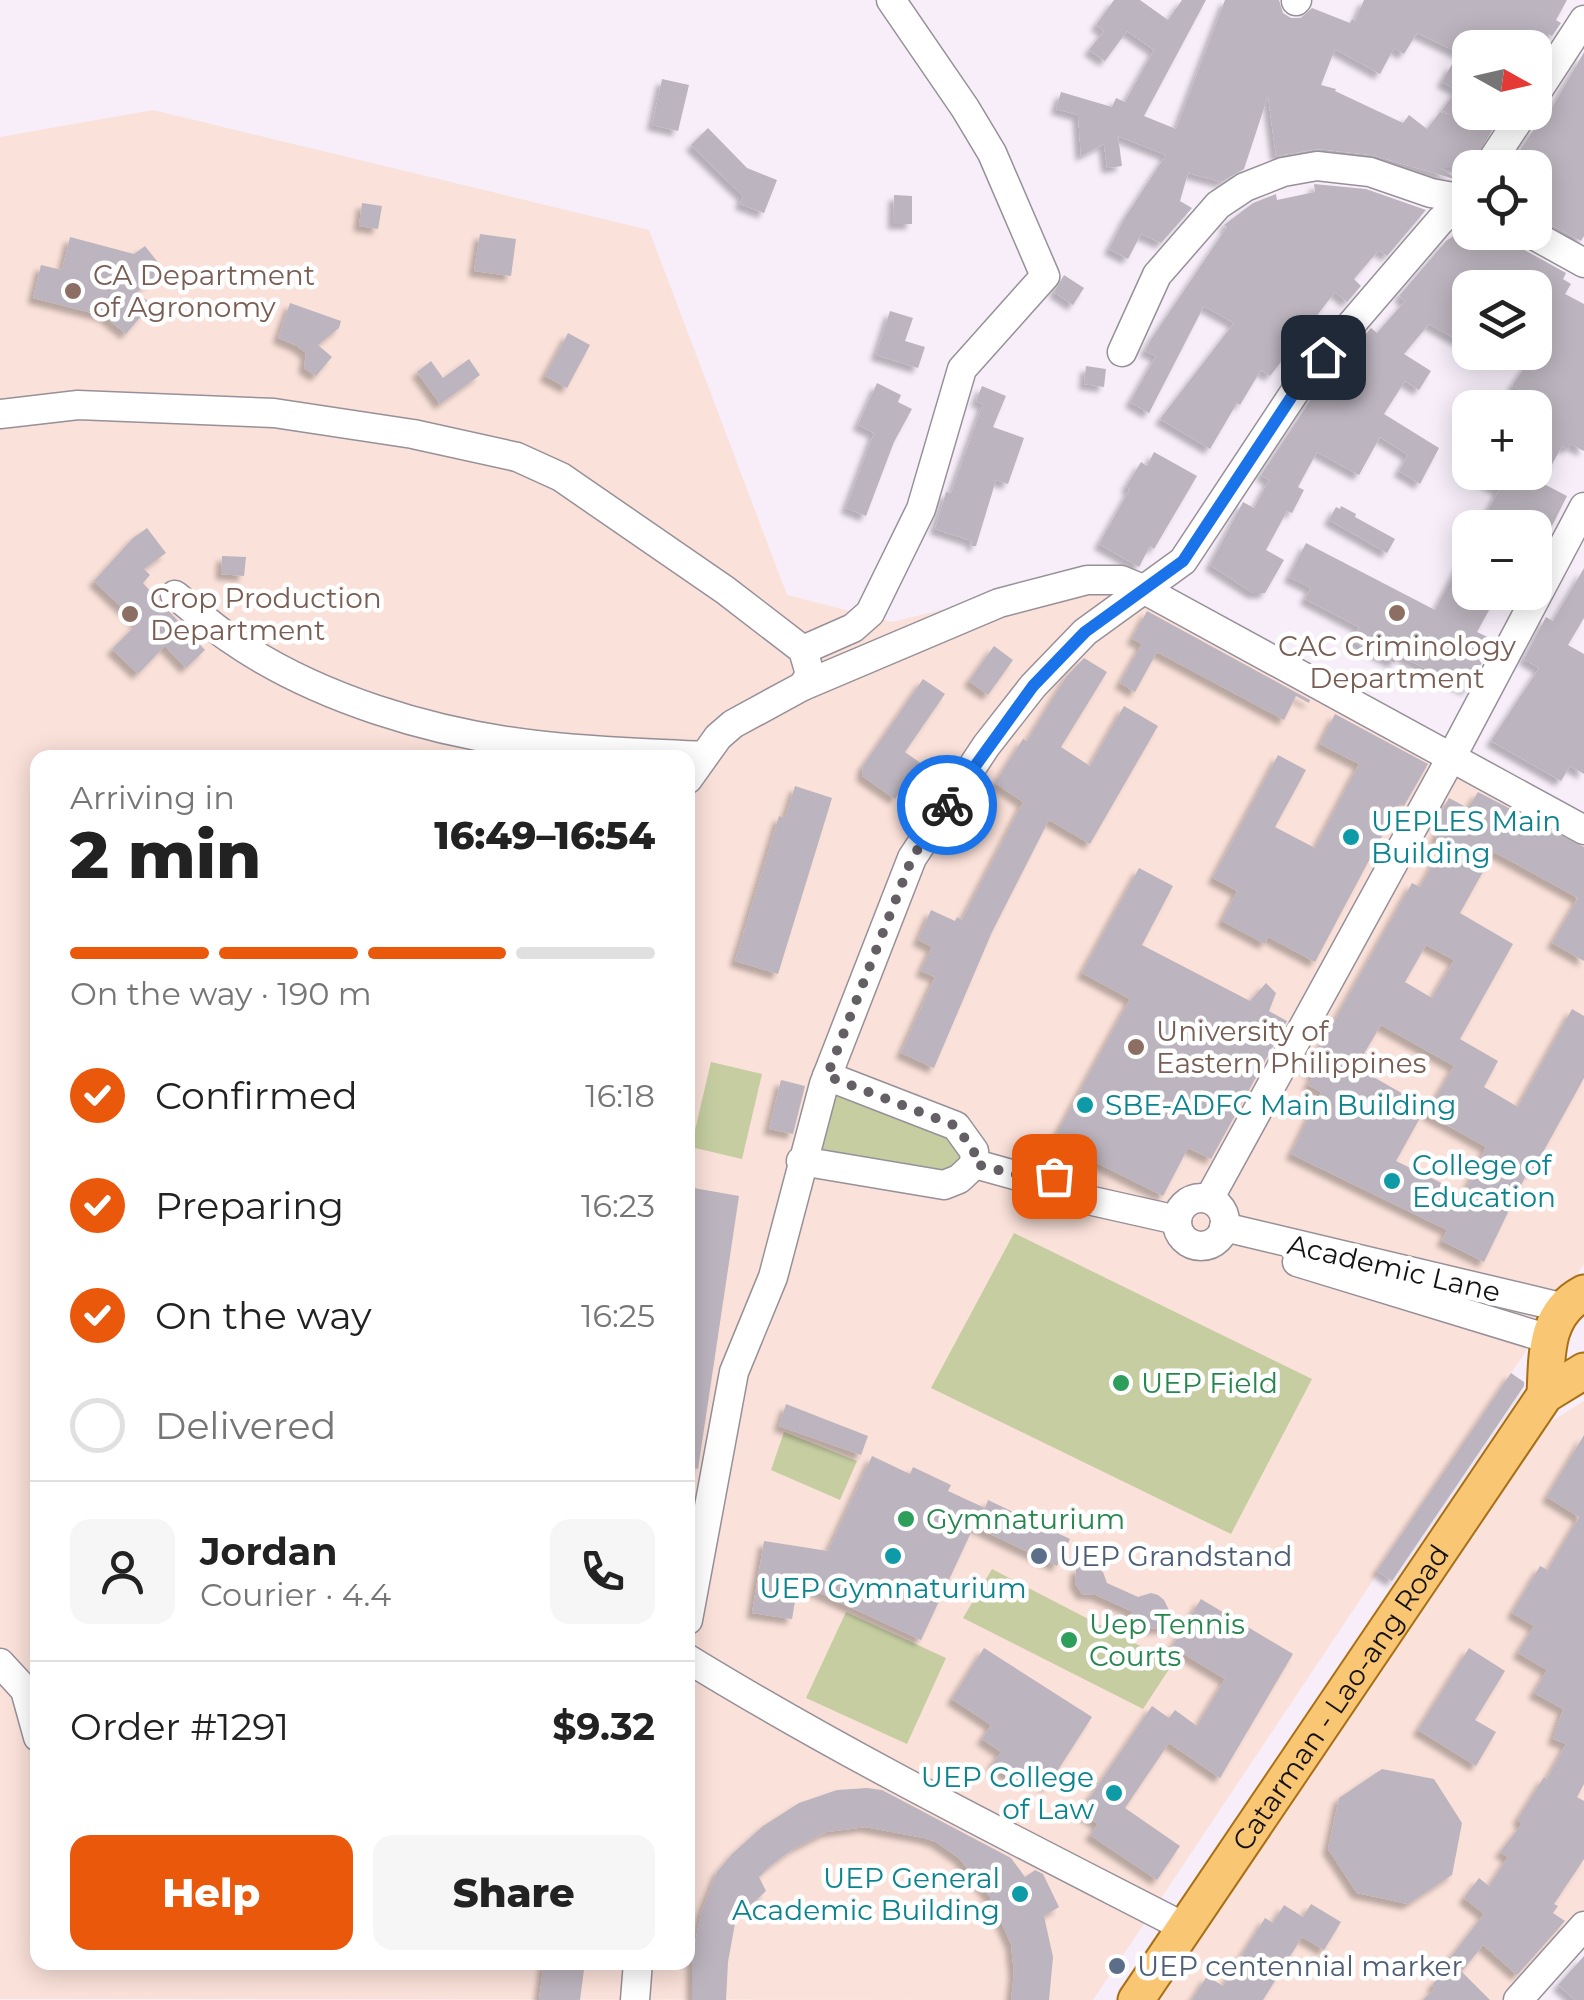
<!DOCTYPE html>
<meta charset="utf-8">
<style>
:root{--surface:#fff;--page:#f6f6f6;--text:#222;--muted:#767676;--line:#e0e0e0;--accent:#ea580c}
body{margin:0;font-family:Montserrat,sans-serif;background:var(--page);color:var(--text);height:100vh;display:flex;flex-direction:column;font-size:38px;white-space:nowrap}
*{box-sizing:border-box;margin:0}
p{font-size:32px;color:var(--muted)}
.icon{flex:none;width:55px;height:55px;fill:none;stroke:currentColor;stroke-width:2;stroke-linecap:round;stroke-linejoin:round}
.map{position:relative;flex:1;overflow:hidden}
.details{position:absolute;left:30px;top:750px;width:665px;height:1220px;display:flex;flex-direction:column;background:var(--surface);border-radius:20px;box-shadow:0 5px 25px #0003}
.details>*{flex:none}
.needle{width:65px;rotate:98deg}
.buttons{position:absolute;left:1452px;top:30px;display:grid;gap:20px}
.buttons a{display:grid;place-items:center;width:100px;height:100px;border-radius:20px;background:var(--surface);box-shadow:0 5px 25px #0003;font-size:50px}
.pin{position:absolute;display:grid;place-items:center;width:85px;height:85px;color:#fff;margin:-42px;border-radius:20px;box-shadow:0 5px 15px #0006}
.courier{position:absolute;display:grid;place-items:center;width:100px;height:100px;margin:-50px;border:8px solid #1a73e8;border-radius:50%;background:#fff;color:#222;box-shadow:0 2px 12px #0007}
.head em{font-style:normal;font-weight:800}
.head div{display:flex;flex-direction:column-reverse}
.head{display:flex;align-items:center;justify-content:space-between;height:170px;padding:0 40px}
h1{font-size:65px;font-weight:800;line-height:75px}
.bar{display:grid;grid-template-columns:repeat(4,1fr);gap:15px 10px;align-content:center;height:120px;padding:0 40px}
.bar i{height:12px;border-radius:8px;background:var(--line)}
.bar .active{background:var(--accent)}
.bar p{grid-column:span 4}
.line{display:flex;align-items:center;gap:25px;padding:0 40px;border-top:2px solid var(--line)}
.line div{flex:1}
.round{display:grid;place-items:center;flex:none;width:105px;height:105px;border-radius:20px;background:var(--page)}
ol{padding:0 40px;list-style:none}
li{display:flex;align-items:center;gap:30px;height:110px}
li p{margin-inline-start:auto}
li .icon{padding:10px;border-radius:50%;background:var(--accent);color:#fff;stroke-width:4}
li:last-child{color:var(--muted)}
li i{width:55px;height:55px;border:5px solid var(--line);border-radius:50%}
.primary-button{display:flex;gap:20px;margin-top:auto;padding:20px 40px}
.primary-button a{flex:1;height:115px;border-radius:20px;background:var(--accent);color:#fff;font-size:40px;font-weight:800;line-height:115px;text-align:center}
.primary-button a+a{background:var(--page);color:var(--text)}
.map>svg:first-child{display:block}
.education{fill:#fae1d9;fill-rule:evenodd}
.green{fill:#c5cda1}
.building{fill:#bcb4be;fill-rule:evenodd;filter:url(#shadow)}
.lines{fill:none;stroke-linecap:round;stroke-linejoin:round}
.minor-casing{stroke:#979099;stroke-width:31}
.major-casing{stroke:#a77016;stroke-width:39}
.minor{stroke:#fff;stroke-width:28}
.major{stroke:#f9c773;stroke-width:35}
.done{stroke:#645f65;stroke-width:10;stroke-dasharray:0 18}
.route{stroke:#1a73e8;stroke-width:12}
.education-dot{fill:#8d6e63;stroke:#fff;stroke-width:4}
.culture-dot{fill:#0f9aa8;stroke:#fff;stroke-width:4}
.leisure-dot{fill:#2e9e5b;stroke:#fff;stroke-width:4}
.service-dot{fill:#5c6f8a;stroke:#fff;stroke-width:4}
.labels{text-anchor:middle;stroke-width:9;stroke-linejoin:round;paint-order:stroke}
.education-label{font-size:28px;fill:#785e54;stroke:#fff;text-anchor:start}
.culture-label{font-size:28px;fill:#0d838f;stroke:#fff;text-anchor:start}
.street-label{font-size:28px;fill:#151216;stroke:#fff}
.leisure-label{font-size:28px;fill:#27864d;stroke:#fff;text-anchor:start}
.service-label{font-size:28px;fill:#4e5e75;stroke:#fff;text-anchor:start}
</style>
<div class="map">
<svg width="1584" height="2000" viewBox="0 0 1584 2000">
<defs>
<filter id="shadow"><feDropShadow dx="-5.5" dy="5.5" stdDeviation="2.5" flood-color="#0004"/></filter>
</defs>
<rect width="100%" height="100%" fill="#f7eef9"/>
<!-- education -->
<g class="education">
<path d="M153,110L649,230L787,595L892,622L1109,569L1584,830V1264L1093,2000L0,1999V137ZM38,758H688V1962H38Z"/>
<path d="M1584,1401V1918L1505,2000H1157L1546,1425Z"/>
</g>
<!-- green -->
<g class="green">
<path d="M711,1062L762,1074L742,1159L691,1147Z"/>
<path d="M839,1093L926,1116L969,1153L948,1174L816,1160L830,1096Z"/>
<path d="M1014,1233L1312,1379L1231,1534L931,1388Z"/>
<path d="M784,1432L857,1461L840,1500L771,1470Z"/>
<path d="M992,1569L1173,1663L1143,1709L963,1618Z"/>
<path d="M846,1612L946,1658L907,1744L806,1698Z"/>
</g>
<!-- building -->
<g class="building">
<path d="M1114,0H1140L1168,20L1182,0H1206L1144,116L1176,129L1225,0H1279L1283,13L1291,18H1301L1312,8L1350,23L1352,19L1355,21L1364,0H1567L1556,20L1561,23L1552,36L1549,34L1542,48H1470V58L1417,33L1404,54L1394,48L1380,74L1335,49L1321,85L1336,89L1335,91L1403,123L1409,115L1427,129L1440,112L1451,115L1442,110L1457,90L1442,82L1452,64L1468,76L1470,73V112H1503L1470,168H1441L1458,180L1372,155L1318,149L1276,156L1268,96L1244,169L1221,182L1188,173L1180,201L1192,208L1161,243L1141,234L1128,259L1109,249L1126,216L1166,155L1118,136L1122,166L1107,168L1104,144L1081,156L1078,115L1056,109L1061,92L1112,107L1116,98L1125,102L1154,50L1127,31L1105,61L1089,50L1104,31L1096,25Z"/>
<path d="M1584,52V236L1581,241L1535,216V168H1508L1536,126L1540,129Z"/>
<path d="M662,79L689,85L678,131L652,125Z"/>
<path d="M708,128L747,168L777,180L764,213L740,204L743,196L691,145Z"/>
<path d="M1314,184L1366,189L1426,210L1387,256L1379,250L1354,279L1361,286L1347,302L1335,292L1270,376L1261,370L1240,405L1237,403L1210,449L1160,419L1234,323L1204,306L1149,413L1130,402L1156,356L1145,351L1152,338L1227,227L1224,225L1253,203L1276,194L1277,200L1315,192Z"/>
<path d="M894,195L912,196V224H893Z"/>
<path d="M362,203L382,206L378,229L359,226Z"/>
<path d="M1470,225V232H1511L1519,247L1566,273L1563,279L1571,284L1565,294L1584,304V451L1570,444L1568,449L1562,446L1542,483L1567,496L1551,528H1479L1499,490L1465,472H1535V408H1513L1522,391L1512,386L1535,352V288H1470V347L1429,324L1404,354L1431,371L1419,390L1405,381L1384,414L1439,448L1420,484L1399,471L1408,455L1380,437L1359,475L1317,452L1298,487L1304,490L1292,513L1287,511L1266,550L1284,560L1265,593H1253L1210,565L1243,502L1254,508L1269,480L1261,475L1314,395L1371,328L1377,333L1405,301L1399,296L1446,241Z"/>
<path d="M480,234L516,239L511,276L474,271Z"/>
<path d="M70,237L134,254L145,246L164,270L137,292L151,304L126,334L104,316L33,298L41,265L62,270Z"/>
<path d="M1064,275L1084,288L1073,305L1054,292Z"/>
<path d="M290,303L341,321L339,328L318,345L332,357L316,376L304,368L306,353L297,346L278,338Z"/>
<path d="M890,311L913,318L905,341L925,347L918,368L876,355Z"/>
<path d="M568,333L590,345L567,388L545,376Z"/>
<path d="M469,359L480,375L440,404L417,372L431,361L443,378Z"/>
<path d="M1086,366L1106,369L1104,387L1084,384Z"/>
<path d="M877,383L901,395L898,402L912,409L894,442L866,516L846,508L874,433L858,425Z"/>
<path d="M982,386L1006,396L993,427L1024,438L1008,484L996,480L976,546H972V541L935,529L946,492L951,493L983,404L976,401Z"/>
<path d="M1154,452L1197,476L1154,549L1150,546L1139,567L1099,544L1130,489L1126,487L1141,462L1147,466Z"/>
<path d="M1341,506L1356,514L1355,517L1395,539L1387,553L1329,520L1336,507L1340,509Z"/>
<path d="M147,528L166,553L144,569L150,575L143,583L205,650L186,668L165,646L138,674L112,649L138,623L94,581L133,538Z"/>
<path d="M1306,543L1435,610L1470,545V592H1499L1477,632L1494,640L1467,690L1399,655L1394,663L1352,641L1359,627L1305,599L1311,588L1289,577Z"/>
<path d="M222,556L246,557L244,576L221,574Z"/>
<path d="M1584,568V618L1568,645L1584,654V774L1570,766L1561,781L1491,741L1539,668L1524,659L1546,617L1553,621Z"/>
<path d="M1147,611L1310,700L1309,703L1296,696L1284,720L1157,652L1135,692L1120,683L1142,644L1132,639Z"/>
<path d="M994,646L1013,660L988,695L969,681Z"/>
<path d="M1084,658L1107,672L1061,747L1090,766L1124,706L1158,726L1090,844L1049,820L992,932L934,1068L901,1053L935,977L921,971L932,947L918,940L931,910L955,921L957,917L962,920L1023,802L995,783L1023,739L1027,741L1066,677Z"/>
<path d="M923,679L945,694L905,752L930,770L917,787L907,780L895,799L862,776L863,766Z"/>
<path d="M1335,714L1428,764L1404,806L1399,804L1315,962L1268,937L1265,944L1222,921L1237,891L1213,878L1278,755L1306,770L1275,827L1315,848L1359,764L1320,744Z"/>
<path d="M795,786L832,798L778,974L735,961L779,816L785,818Z"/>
<path d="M1478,792L1584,847V961L1552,943L1578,898L1494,852L1460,913L1513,944L1460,1039L1498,1061L1484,1087L1518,1107L1572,1009L1584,1016V1078L1532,1172L1528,1171L1484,1262L1442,1241L1447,1230L1291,1154L1321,1092L1308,1085L1314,1073L1307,1070L1412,883L1420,887L1445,843L1435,838L1441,826L1435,823L1449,798L1468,808ZM1426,945L1454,960L1432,998L1405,982ZM1381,1025L1454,1066L1427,1114L1486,1147L1464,1194L1396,1161L1426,1107L1356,1067Z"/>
<path d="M1139,868L1173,886L1142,945L1250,1001L1266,983L1276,993L1269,1011L1287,1021L1211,1159L1188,1148L1163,1196L1053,1141L1130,999L1082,973Z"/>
<path d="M781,1080L805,1086L793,1134L769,1129Z"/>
<path d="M688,1187L739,1196L698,1469L688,1467Z"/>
<path d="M1511,1373L1524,1382V1386L1392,1581L1377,1571Z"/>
<path d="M786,1404L868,1436L861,1455L779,1426Z"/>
<path d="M1584,1435V1784L1577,1797L1584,1801V1859L1554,1904L1558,1906L1553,1913L1565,1921L1517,1975L1483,1945L1463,1970L1449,1959L1484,1914L1464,1898L1479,1878L1489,1886L1508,1857L1500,1852L1522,1824L1518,1819L1544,1777L1547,1779L1566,1744L1553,1739L1563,1709L1534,1693L1547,1670L1518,1653L1534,1626L1512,1613L1540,1566L1548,1570L1579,1517L1547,1497Z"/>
<path d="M872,1456L910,1474L913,1467L951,1485L948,1491L985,1508L988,1500L1070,1539L1057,1566L974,1526L921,1640L798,1583L792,1619L752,1613L764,1541L828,1551Z"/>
<path d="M1091,1565L1103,1572L1107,1583L1138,1597L1151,1593L1158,1595L1164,1600L1178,1628L1140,1629L1131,1618V1611L1096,1595L1082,1594L1075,1583L1076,1568Z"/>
<path d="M1201,1599L1293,1654L1220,1778L1169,1743L1125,1808L1180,1846L1157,1880L1090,1835L1098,1824L1080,1812L1152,1706L1169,1718L1175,1710L1197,1726L1225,1679L1172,1647Z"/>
<path d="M984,1648L1092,1717L1047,1787L1024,1772L1017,1781L992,1765L1001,1752L982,1739L991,1725L952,1699Z"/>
<path d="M1469,1648L1505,1671L1475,1720L1496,1732L1476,1766L1418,1730Z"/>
<path d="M1382,1769L1434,1779L1462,1823L1452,1875L1408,1904L1357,1893L1328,1849L1339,1798Z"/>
<path d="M867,1788L882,1790L1011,1858L1025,1877L1035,1870L1043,1874L1059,1907L1044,1916L1053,1957L1049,2000H1011L1014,1973L1011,1944L990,1897L959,1858L936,1842L924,1838L865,1827L827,1832L793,1849L769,1867L759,1877L766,1891L749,1907L739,1901L728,1962L726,2000H692V1958L701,1913L717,1872L732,1854L763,1826L799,1803L837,1790Z"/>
<path d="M1311,1904L1341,1922L1324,1950L1302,1937L1263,2000H1192L1207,1976L1223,1986L1265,1918L1273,1923L1284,1905L1303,1917Z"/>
<path d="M1584,1956V2000H1575L1558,1985Z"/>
<path d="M544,1962H585L580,2000H539Z"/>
<path d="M1453,1963L1490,2000H1423L1435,1988L1432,1985Z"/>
</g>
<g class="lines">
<defs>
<g id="minor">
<path d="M1296,1L1297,0"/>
<path d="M1535,95L1584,20"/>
<path d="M1487,168L1524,112"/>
<path d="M1528,232L1584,263"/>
<path d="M1122,352L1157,275L1218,205L1245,187L1283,172L1317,166L1370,172L1431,193L1470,200"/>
<path d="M0,414L78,405L274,413L413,434L517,457L561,477L725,590L803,650L810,674L803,686"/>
<path d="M175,595C193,609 210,625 229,638C315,698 432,733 536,745C592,752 648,753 704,756"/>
<path d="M803,650L853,628L870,613L921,509L962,369L1045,276L992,153L965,108L891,0"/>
<path d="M688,779L718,737L733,724L803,686L999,603L1087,580H1121L1143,589L1584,830"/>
<path d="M827,1076L956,1126L974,1151L975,1164L1029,1179L1039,1189L1177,1220"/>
<path d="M801,1161L944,1185L959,1179L975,1164"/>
<circle cx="1201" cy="1222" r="24"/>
<path d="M1209,1199L1451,758L1584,507"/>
<path d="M1224,1227L1565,1308"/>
<path d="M1297,1262L1549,1339"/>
<path d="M688,1620L734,1372L773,1277L824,1084L912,858L986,746L1033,686L1085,632L1183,561L1300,384L1440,221L1470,193"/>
<path d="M688,1659C848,1757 1017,1841 1184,1927"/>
<path d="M0,1663L25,1690L38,1737"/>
<path d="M635,2000L638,1962"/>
<path d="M1518,2000L1584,1926"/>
</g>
<g id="major">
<path d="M1545,1395C1547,1356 1544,1314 1584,1293"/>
<path id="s1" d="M1136,2000L1545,1395L1584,1371"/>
</g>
</defs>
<!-- minor casing -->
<use href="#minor" class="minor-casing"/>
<!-- major casing -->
<use href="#major" class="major-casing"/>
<!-- minor -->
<use href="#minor" class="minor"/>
<!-- major -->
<use href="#major" class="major"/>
</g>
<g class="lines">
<!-- done -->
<path class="done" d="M947,805L912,858L827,1076L956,1126L974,1151L975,1164L1029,1178L1036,1174L1054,1176"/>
<!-- route -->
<path class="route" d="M947,805L1033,686L1085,632L1183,561L1300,384L1323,357"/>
</g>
<!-- markers -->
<g class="education-dot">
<circle cx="73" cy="291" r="10"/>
<circle cx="1397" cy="613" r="10"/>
<circle cx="130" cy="614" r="10"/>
<circle cx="1136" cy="1047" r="10"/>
</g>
<g class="culture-dot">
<circle cx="1351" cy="837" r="10"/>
<circle cx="1085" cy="1105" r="10"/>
<circle cx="1392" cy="1181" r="10"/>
<circle cx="893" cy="1556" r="10"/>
<circle cx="1114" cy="1793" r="10"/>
<circle cx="1020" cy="1894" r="10"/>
</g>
<g class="leisure-dot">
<circle cx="1121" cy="1383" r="10"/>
<circle cx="906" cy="1519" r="10"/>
<circle cx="1069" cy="1640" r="10"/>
</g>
<g class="service-dot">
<circle cx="1039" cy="1556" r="10"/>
<circle cx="1117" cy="1966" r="10"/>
</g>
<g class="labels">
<!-- education labels -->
<g class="education-label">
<text x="93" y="285">CA Department<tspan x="93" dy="32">of Agronomy</tspan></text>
<text x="150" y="608">Crop Production<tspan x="150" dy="32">Department</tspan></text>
<text x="1397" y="656" text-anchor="middle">CAC Criminology<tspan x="1397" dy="32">Department</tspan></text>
<text x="1156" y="1041">University of<tspan x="1156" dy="32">Eastern Philippines</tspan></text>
</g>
<!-- culture labels -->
<g class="culture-label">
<text x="1371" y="831">UEPLES Main<tspan x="1371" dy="32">Building</tspan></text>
<text x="1105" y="1115">SBE-ADFC Main Building</text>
<text x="1412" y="1175">College of<tspan x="1412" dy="32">Education</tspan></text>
<text x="893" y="1598" text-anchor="middle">UEP Gymnaturium</text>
<text x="1094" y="1787" text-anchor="end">UEP College<tspan x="1094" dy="32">of Law</tspan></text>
<text x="1000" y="1888" text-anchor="end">UEP General<tspan x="1000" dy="32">Academic Building</tspan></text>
</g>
<!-- street labels -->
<g class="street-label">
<text transform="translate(1394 1268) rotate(13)" y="10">Academic Lane</text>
<text dy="10" stroke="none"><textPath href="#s1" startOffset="365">Catarman - Lao-ang Road</textPath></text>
</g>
<!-- leisure labels -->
<g class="leisure-label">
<text x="1141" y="1393">UEP Field</text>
<text x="926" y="1529">Gymnaturium</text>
<text x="1089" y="1634">Uep Tennis<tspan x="1089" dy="32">Courts</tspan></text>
</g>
<!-- service labels -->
<g class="service-label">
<text x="1059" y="1566">UEP Grandstand</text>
<text x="1137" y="1976">UEP centennial marker</text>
</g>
</g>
</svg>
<div class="buttons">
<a><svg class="needle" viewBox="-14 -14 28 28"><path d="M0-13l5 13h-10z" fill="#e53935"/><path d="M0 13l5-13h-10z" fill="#767676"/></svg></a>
<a><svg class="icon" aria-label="locate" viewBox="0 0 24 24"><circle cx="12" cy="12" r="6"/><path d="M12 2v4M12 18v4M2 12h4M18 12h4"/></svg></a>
<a><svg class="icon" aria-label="layers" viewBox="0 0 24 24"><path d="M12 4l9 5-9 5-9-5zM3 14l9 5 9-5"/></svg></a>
<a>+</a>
<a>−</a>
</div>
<div class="pin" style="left:1054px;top:1176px;background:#ea580c"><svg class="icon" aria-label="bag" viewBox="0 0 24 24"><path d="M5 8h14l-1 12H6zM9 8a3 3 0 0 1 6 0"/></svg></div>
<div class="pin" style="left:1323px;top:357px;background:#1f2937"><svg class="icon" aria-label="home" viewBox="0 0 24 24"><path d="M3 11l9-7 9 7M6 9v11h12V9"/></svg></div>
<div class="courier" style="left:947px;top:805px"><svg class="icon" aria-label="bike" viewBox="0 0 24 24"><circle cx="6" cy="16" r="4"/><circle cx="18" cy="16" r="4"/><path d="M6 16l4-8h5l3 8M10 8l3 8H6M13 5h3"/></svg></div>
<section class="details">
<div class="head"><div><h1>2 min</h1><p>Arriving in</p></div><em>16:49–16:54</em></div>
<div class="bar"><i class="active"></i><i class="active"></i><i class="active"></i><i></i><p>On the way · 190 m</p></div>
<ol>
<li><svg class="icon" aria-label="check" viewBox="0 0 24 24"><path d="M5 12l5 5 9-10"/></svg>Confirmed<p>16:18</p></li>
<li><svg class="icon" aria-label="check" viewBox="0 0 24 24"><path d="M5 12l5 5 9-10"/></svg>Preparing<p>16:23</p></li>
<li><svg class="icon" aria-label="check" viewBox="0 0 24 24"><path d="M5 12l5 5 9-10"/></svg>On the way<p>16:25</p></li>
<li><i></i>Delivered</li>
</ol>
<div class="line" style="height:180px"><a class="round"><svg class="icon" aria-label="person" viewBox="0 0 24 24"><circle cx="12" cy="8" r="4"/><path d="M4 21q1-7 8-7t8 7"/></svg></a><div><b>Jordan</b><p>Courier · 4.4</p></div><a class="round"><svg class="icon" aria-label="phone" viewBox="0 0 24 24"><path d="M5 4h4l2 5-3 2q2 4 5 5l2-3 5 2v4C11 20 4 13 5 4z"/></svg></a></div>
<div class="line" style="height:130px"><div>Order #1291</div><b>$9.32</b></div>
<div class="primary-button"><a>Help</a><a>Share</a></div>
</section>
</div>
